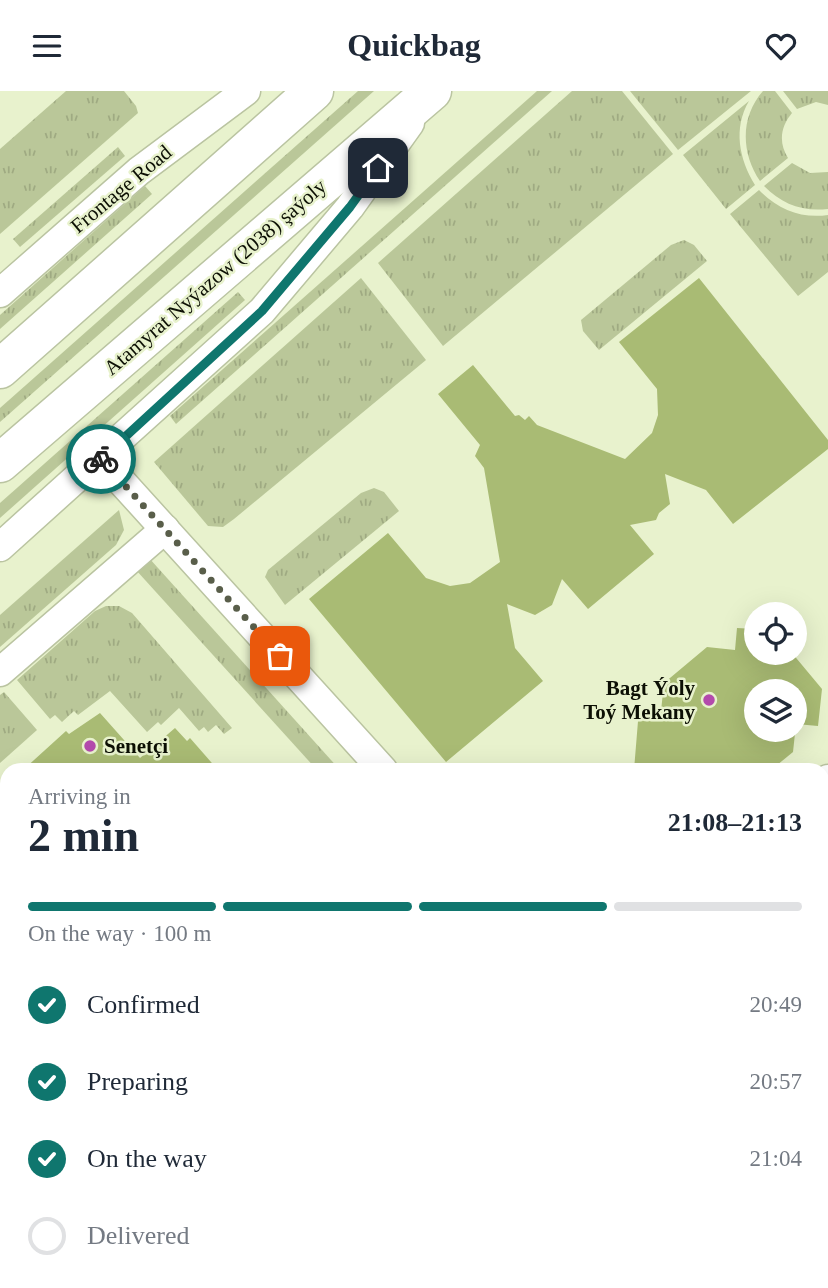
<!DOCTYPE html>
<meta charset="utf-8">
<style>
:root{--surface:#fff;--page:#f6f6f7;--text:#1f2937;--muted:#747a83;--line:#e0e1e3;--accent:#0f766e}
body{margin:0;font-family:"Times New Roman",serif;background:var(--page);color:var(--text);height:100vh;display:flex;flex-direction:column;font-size:26px;white-space:nowrap}
*{box-sizing:border-box;margin:0}
p{font-size:23px;color:var(--muted)}
.icon{flex:none;width:38px;height:38px;fill:none;stroke:currentColor;stroke-width:2;stroke-linecap:round;stroke-linejoin:round}
.map{position:relative;flex:1;overflow:hidden}
.drawer{position:absolute;left:0px;top:672px;width:830px;height:525px;display:flex;flex-direction:column;background:var(--surface);border-radius:21px 21px 0 0;box-shadow:0 7px 28px #0002}
.drawer>*{flex:none}
.fabs{position:absolute;left:744px;top:511px;display:grid;gap:14px}
.fabs a{display:grid;place-items:center;width:63px;height:63px;border-radius:50%;background:var(--surface);box-shadow:0 7px 28px #0002;font-size:35px}
.pin{position:absolute;display:grid;place-items:center;width:60px;height:60px;color:#fff;margin:-30px;border-radius:14px;box-shadow:0 4px 10px #0006}
.courier{position:absolute;display:grid;place-items:center;width:70px;height:70px;margin:-35px;border:5px solid #0f766e;border-radius:50%;background:#fff;color:#222;box-shadow:0 2px 9px #0007}
.summary em{font-style:normal;font-weight:600}
.summary div{display:flex;flex-direction:column-reverse}
.summary{display:flex;align-items:center;justify-content:space-between;height:119px;padding:0 28px}
h1{font-size:46px;font-weight:600;line-height:52px}
.bar{display:grid;grid-template-columns:repeat(4,1fr);gap:10px 7px;align-content:center;height:84px;padding:0 28px}
.bar i{height:9px;border-radius:5px;background:var(--line)}
.bar .current{background:var(--accent)}
.bar p{grid-column:span 4}
ol{padding:0 28px;list-style:none}
li{display:flex;align-items:center;gap:21px;height:77px}
li p{margin-inline-start:auto}
li .icon{padding:7px;border-radius:50%;background:var(--accent);color:#fff;stroke-width:4}
li:last-child{color:var(--muted)}
li i{width:38px;height:38px;border:4px solid var(--line);border-radius:50%}
header{display:flex;justify-content:space-between;align-items:center;height:91px;padding:0 28px;background:var(--surface);font-size:32px;font-weight:600}
.map>svg:first-child{display:block}
.built{fill:#dae7bb}
.grass{fill:url(#grass-tufts)}
.building{fill:#a9bb74;fill-rule:evenodd}
.lines{fill:none;stroke-linecap:round;stroke-linejoin:round}
.minor-casing{stroke:#bac4a1;stroke-width:31}
.primary-casing{stroke:#bac4a1;stroke-width:41}
.minor{stroke:#fff;stroke-width:28}
.primary{stroke:#fff;stroke-width:38}
.done{stroke:#595e4a;stroke-width:7;stroke-dasharray:0 12.6}
.route{stroke:#0f766e;stroke-width:9}
.poi-dot{fill:#b34aac;stroke:#e8f2cd;stroke-width:2.5}
.labels{text-anchor:middle;stroke-width:5;stroke-linejoin:round;paint-order:stroke}
.street-label{font-size:21px;fill:#0c0f04;stroke:#e8f2cd}
.poi-label{font-size:21px;font-weight:bold;fill:#0c0f04;stroke:#e8f2cd;text-anchor:end}
</style>
<header><svg class="icon" aria-label="menu" viewBox="0 0 24 24"><path d="M4 6h16M4 12h16M4 18h16"/></svg>Quickbag<svg class="icon" aria-label="heart" viewBox="0 0 24 24"><path d="M12 20l-8-8c-3-5 5-10 8-4 3-6 11-1 8 4z"/></svg></header>
<div class="map">
<svg width="828" height="1197" viewBox="0 0 828 1197">
<defs>
<pattern id="grass-tufts" width="24" height="20" patternUnits="userSpaceOnUse" patternTransform="scale(1.75)"><rect width="24" height="20" fill="#bac799"/><path d="M3 7l-1-3M5 7V3M7 7l1-3M15 17l-1-3M17 17v-4M19 17l1-3" fill="none" stroke="#9faa82"/></pattern>
</defs>
<rect width="100%" height="100%" fill="#e8f2cd"/>
<!-- built -->
<g class="built">
<path d="M828,779V1097L823,1091L822,784Z"/>
<path d="M365,1190H785L792,1197H357Z"/>
</g>
<!-- grass -->
<g class="grass">
<path d="M66,0H124L136,15L138,22L0,143V58Z"/>
<path d="M358,0H374L0,331V317Z"/>
<path d="M537,0H552L176,333L170,325Z"/>
<path d="M572,0H622L673,63L443,255L378,172Z"/>
<path d="M630,0H751L678,59Z"/>
<path d="M763,0H775L792,22C781,35 778,51 788,67L760,90C741,62 740,26 763,0Z"/>
<path d="M783,0H828V14L816,11L797,18Z"/>
<path d="M749,10C733,37 739,68 755,94L726,118L683,64Z"/>
<path d="M118,56L125,65L20,156L13,148Z"/>
<path d="M792,72L810,82L828,81V118C802,121 782,113 764,95Z"/>
<path d="M145,95L152,103L0,238V224Z"/>
<path d="M759,99C778,118 801,128 828,124V181L798,205L730,123Z"/>
<path d="M684,149L694,154L707,170L599,259L583,240L581,229L671,154Z"/>
<path d="M361,187L426,269L234,428L223,436L208,435L154,371Z"/>
<path d="M238,201L245,209L0,427V412Z"/>
<path d="M374,397L384,401L399,420L285,514L265,486L268,479L361,402Z"/>
<path d="M119,419L124,439L116,454L0,556V524Z"/>
<path d="M149,467L340,679H317L136,479Z"/>
<path d="M106,515H119L132,522L232,637L224,643L216,634L208,641L204,636L199,640L179,617L161,634L158,631L147,641L110,600L78,624L74,620L62,631L55,624L50,628L17,589L95,520Z"/>
<path d="M4,601L37,639L0,672V604Z"/>
<path d="M7,1148V1190H45L51,1197H0V1154Z"/>
<path d="M122,1190H204L197,1197H129Z"/>
<path d="M311,1190H378L384,1197H303Z"/>
</g>
<!-- building -->
<g class="building">
<path d="M699,187L828,349V358L733,433L706,399L665,383L670,413L659,422L656,429L630,434L654,463L588,518L562,488L552,514L535,524L507,513L515,557L543,590L446,671L309,508L388,442L426,487L450,495L470,492L500,471L484,377L475,365L480,354L438,303L473,274L515,325L519,324L525,329L529,325L537,334L625,368L652,342L658,324L657,298L619,251Z"/>
<path d="M737,537L756,538V562H792L822,598L818,635L796,633L793,661L771,679H634L639,618L661,620L664,592L707,556L735,559ZM756,600H794V639H756Z"/>
<path d="M100,622L140,667L175,637L187,650L190,647L218,679H23L66,640L69,643Z"/>
</g>
<g class="lines">
<defs>
<g id="minor">
<path d="M0,202L139,80L246,0"/>
<path d="M101,368L383,679"/>
<path d="M0,456L262,220L350,116L410,32"/>
<path d="M0,581L165,438"/>
<path d="M822,693L828,688"/>
<path d="M0,1094L7,1102"/>
<path d="M822,1160L828,1165"/>
<path d="M83,1190L89,1197"/>
<path d="M248,1197L256,1190"/>
</g>
<g id="primary">
<path d="M0,278L314,0"/>
<path d="M0,372L432,0"/>
</g>
</defs>
<!-- minor casing -->
<use href="#minor" class="minor-casing"/>
<!-- primary casing -->
<use href="#primary" class="primary-casing"/>
<!-- minor -->
<use href="#minor" class="minor"/>
<!-- primary -->
<use href="#primary" class="primary"/>
</g>
<g class="lines">
<!-- done -->
<path class="done" d="M101,368L280,565"/>
<!-- route -->
<path class="route" d="M101,368L262,220L350,116L378,77"/>
</g>
<!-- markers -->
<g class="poi-dot">
<circle cx="709" cy="609" r="7"/>
<circle cx="90" cy="655" r="7"/>
</g>
<g class="labels">
<!-- street labels -->
<g class="street-label">
<text transform="translate(121 98) rotate(-40)" y="7">Frontage Road</text>
<text transform="translate(215 186) rotate(-41)" y="7">Atamyrat Nyýazow (2038) şaýoly</text>
</g>
<!-- poi labels -->
<g class="poi-label">
<text x="695" y="604">Bagt Ýoly<tspan x="695" dy="24">Toý Mekany</tspan></text>
<text x="104" y="662" text-anchor="start">Senetçi</text>
</g>
</g>
</svg>
<div class="fabs">
<a><svg class="icon" aria-label="locate" viewBox="0 0 24 24"><circle cx="12" cy="12" r="6"/><path d="M12 2v4M12 18v4M2 12h4M18 12h4"/></svg></a>
<a><svg class="icon" aria-label="layers" viewBox="0 0 24 24"><path d="M12 4l9 5-9 5-9-5zM3 14l9 5 9-5"/></svg></a>
</div>
<div class="pin" style="left:280px;top:565px;background:#ea580c"><svg class="icon" aria-label="bag" viewBox="0 0 24 24"><path d="M5 8h14l-1 12H6zM9 8a3 3 0 0 1 6 0"/></svg></div>
<div class="pin" style="left:378px;top:77px;background:#1f2937"><svg class="icon" aria-label="home" viewBox="0 0 24 24"><path d="M3 11l9-7 9 7M6 9v11h12V9"/></svg></div>
<div class="courier" style="left:101px;top:368px"><svg class="icon" aria-label="bike" viewBox="0 0 24 24"><circle cx="6" cy="16" r="4"/><circle cx="18" cy="16" r="4"/><path d="M6 16l4-8h5l3 8M10 8l3 8H6M13 5h3"/></svg></div>
<section class="drawer">
<div class="summary"><div><h1>2 min</h1><p>Arriving in</p></div><em>21:08–21:13</em></div>
<div class="bar"><i class="current"></i><i class="current"></i><i class="current"></i><i></i><p>On the way · 100 m</p></div>
<ol>
<li><svg class="icon" aria-label="check" viewBox="0 0 24 24"><path d="M5 12l5 5 9-10"/></svg>Confirmed<p>20:49</p></li>
<li><svg class="icon" aria-label="check" viewBox="0 0 24 24"><path d="M5 12l5 5 9-10"/></svg>Preparing<p>20:57</p></li>
<li><svg class="icon" aria-label="check" viewBox="0 0 24 24"><path d="M5 12l5 5 9-10"/></svg>On the way<p>21:04</p></li>
<li><i></i>Delivered</li>
</ol>
</section>
</div>
